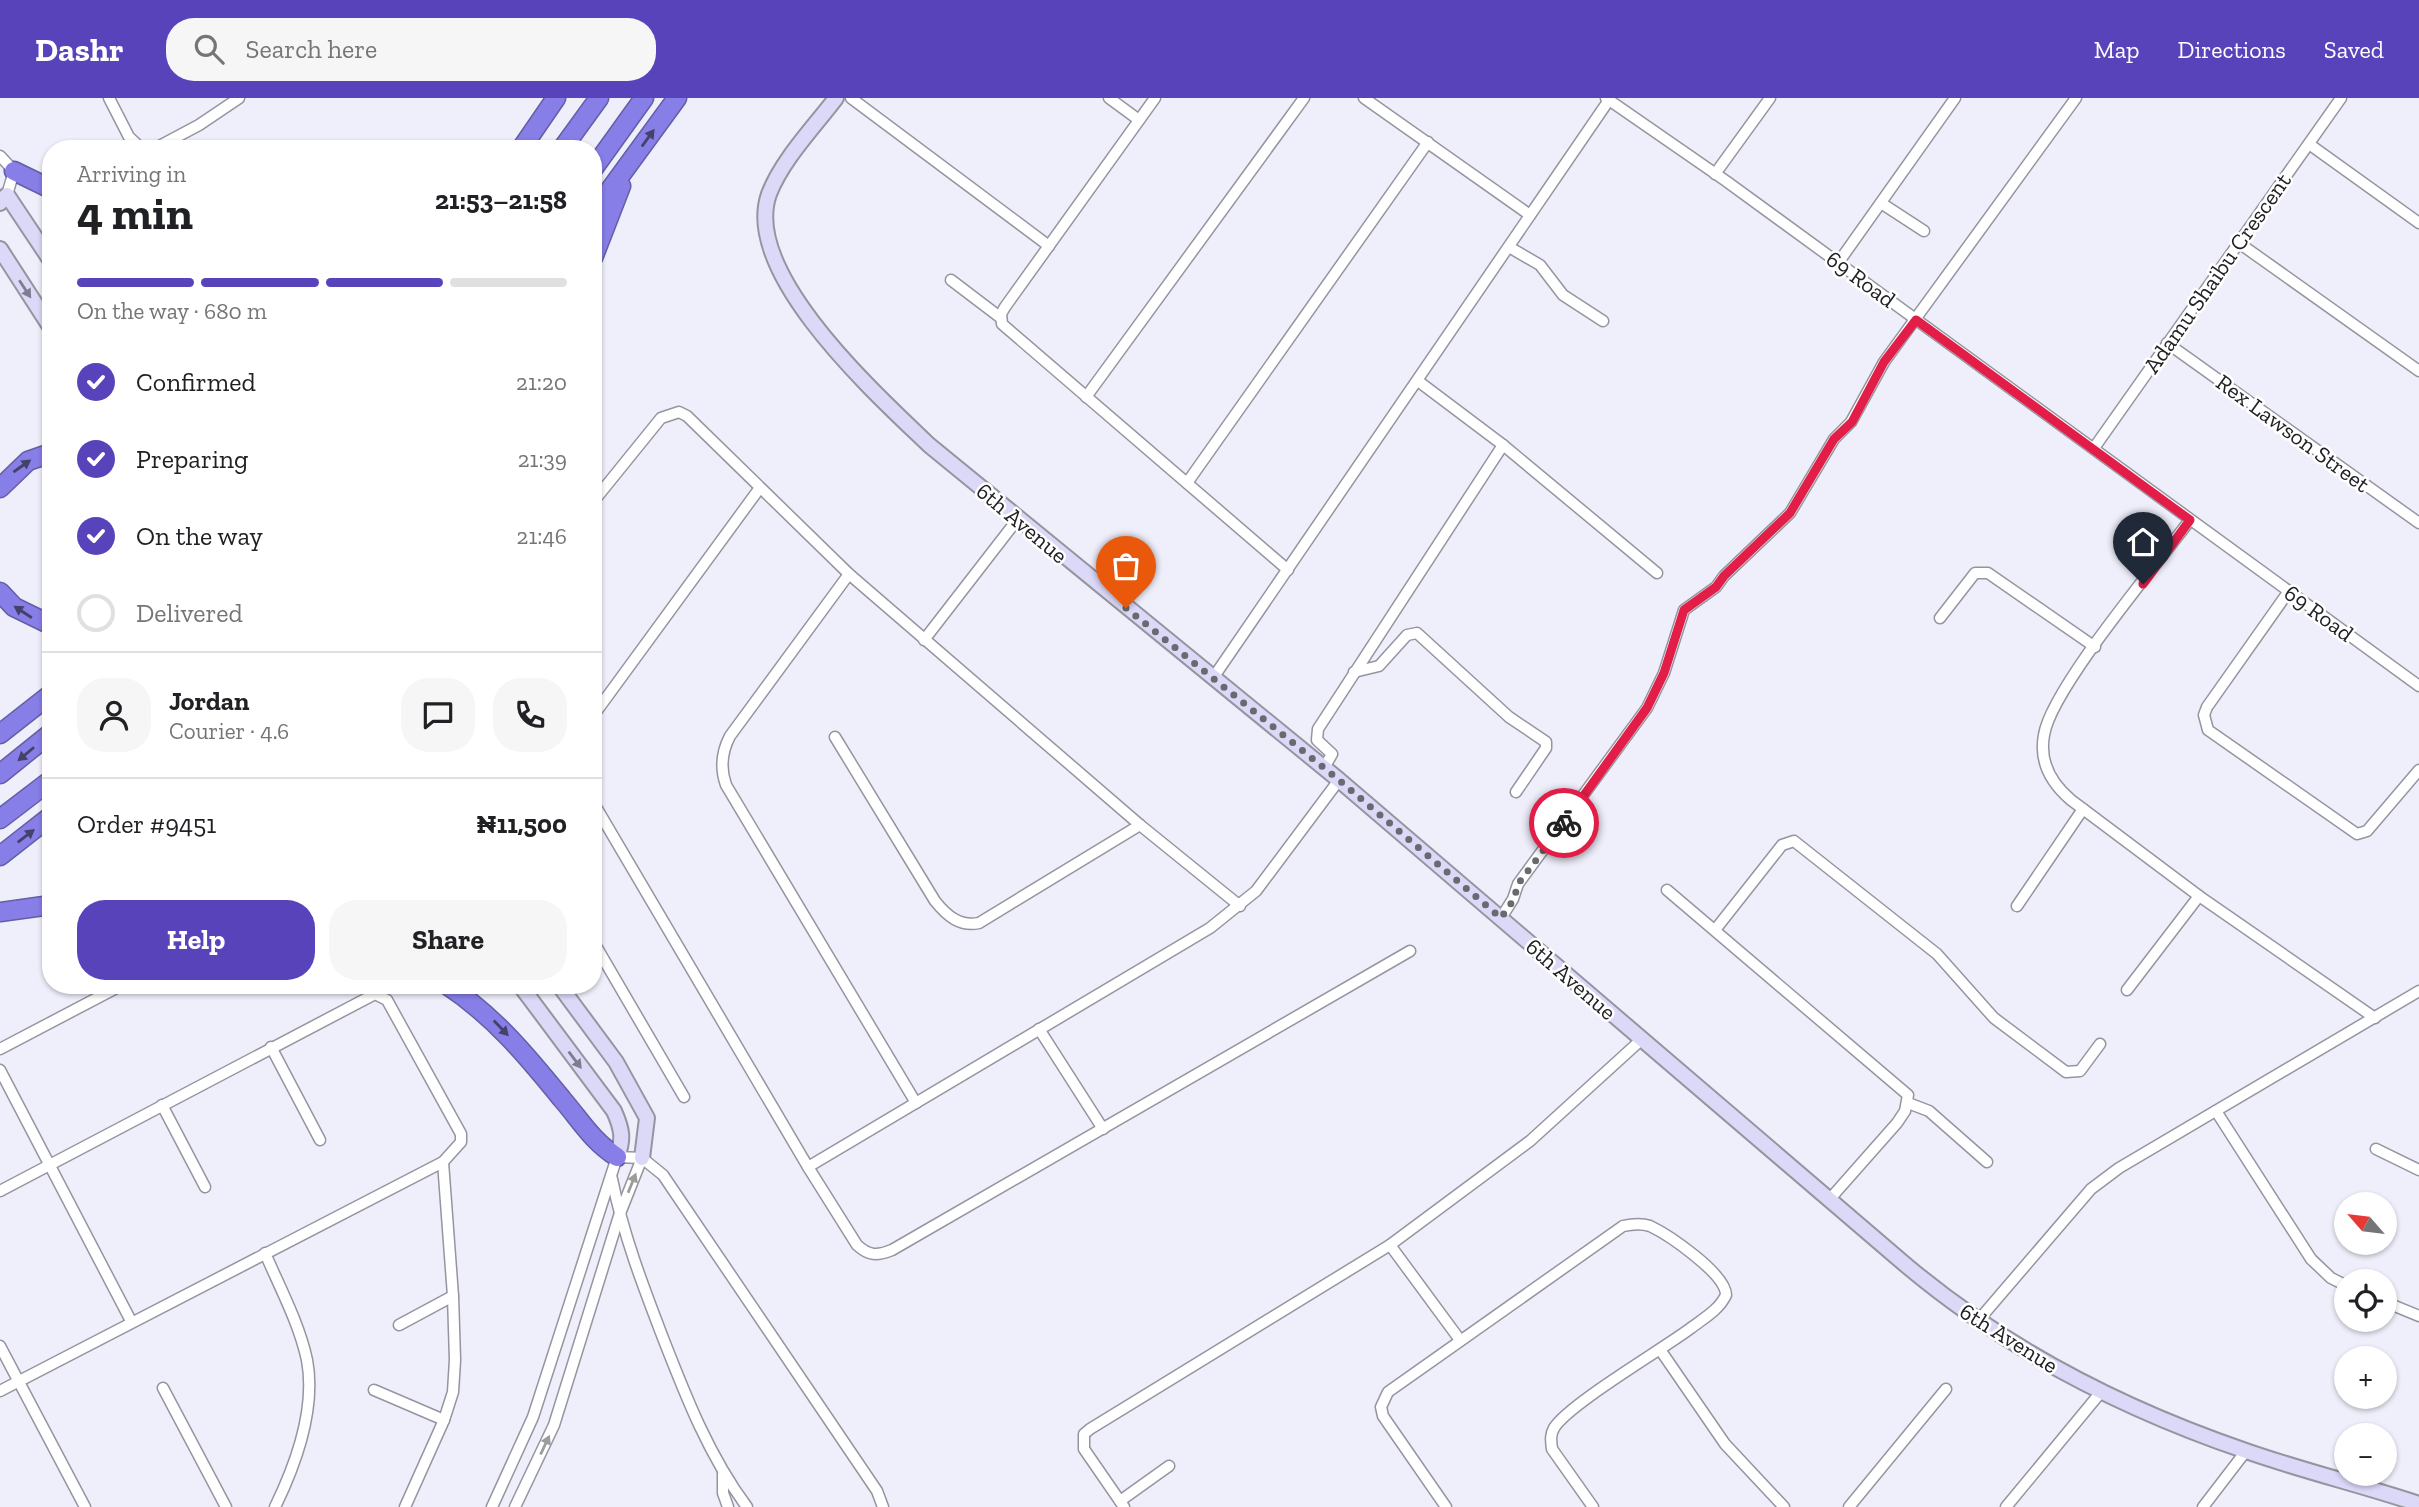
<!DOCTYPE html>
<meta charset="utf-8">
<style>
:root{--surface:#fff;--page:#f6f6f6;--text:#202124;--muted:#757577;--line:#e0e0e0;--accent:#5843bb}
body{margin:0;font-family:"Zilla Slab",serif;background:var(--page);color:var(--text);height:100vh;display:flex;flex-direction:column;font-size:26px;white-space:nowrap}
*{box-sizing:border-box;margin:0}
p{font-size:23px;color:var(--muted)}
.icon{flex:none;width:38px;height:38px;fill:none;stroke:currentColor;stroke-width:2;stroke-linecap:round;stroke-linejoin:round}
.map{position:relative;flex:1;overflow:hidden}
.sheet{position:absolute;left:42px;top:42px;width:560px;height:854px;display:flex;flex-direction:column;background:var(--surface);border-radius:28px;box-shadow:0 2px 5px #0004}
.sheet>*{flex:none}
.needle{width:46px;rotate:298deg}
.fabs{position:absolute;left:2334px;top:1094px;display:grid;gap:14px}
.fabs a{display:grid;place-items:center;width:63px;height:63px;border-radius:50%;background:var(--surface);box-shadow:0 2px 5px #0004;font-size:35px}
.pin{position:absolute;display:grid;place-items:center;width:60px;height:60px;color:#fff;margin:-72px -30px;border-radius:50% 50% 50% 0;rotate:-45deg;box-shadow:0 0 7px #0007}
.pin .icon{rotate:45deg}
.courier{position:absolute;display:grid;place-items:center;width:70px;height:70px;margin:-35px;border:5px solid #e11d48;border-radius:50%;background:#fff;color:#222;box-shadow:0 2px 9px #0007}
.summary em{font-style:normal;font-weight:700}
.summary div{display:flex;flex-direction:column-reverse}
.summary{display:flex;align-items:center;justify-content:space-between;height:119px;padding:0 35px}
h1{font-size:46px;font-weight:700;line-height:52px}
.bar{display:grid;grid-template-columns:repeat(4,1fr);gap:10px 7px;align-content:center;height:84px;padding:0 35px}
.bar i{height:9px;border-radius:5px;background:var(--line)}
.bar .active{background:var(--accent)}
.bar p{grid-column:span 4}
.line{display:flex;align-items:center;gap:18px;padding:0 35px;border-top:2px solid var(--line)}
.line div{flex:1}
.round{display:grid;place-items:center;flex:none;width:74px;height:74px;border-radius:28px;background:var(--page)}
ol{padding:0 35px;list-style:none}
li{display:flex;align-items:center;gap:21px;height:77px}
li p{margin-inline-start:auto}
li .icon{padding:7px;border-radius:50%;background:var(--accent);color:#fff;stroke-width:4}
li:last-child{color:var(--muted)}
li i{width:38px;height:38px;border:4px solid var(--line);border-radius:50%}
.action{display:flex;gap:14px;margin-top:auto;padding:14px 35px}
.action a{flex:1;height:80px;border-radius:28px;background:var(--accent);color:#fff;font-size:28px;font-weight:700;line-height:80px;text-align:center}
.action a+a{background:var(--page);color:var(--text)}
header{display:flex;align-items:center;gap:42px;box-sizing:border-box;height:98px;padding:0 35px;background:var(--accent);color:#fff}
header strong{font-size:33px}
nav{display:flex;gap:38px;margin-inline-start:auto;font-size:24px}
.search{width:490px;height:63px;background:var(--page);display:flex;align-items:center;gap:18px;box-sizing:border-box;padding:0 24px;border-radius:28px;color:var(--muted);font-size:26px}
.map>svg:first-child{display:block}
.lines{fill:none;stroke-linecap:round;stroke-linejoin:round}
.street-casing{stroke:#94959f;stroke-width:13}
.secondary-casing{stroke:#94959f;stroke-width:18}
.highway-casing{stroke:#645ea4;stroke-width:21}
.street{stroke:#fff;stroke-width:10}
.secondary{stroke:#dbd8f8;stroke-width:14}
.highway{stroke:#877ee8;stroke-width:18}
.oneway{fill:#45426a}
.oneway2{fill:#7e7d8f}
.oneway3{fill:#9c9c9d}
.done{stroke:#696a70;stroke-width:7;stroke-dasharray:0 12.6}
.route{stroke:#e11d48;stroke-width:9}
.labels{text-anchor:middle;stroke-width:5;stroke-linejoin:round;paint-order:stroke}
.street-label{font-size:23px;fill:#222226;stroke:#fff}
</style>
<header>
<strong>Dashr</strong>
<div class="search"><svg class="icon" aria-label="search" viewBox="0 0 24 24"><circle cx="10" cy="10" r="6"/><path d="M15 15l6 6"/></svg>Search here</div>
<nav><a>Map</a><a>Directions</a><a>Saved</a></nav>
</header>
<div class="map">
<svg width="2419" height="1409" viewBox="0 0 2419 1409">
<rect width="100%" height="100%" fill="#eeeffa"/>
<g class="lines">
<defs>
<g id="street">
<path d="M109,0L129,39L142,51"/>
<path d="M851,0L1049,148"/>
<path d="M1109,0L1139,22"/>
<path d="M1155,0L1005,209L1001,216L1002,226L1288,472"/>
<path d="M1364,0L1530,117"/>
<path d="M1606,0L1726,83L2419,588"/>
<path d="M2309,46L2419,125"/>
<path d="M154,51L199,27L239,0"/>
<path d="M0,58L14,73L7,97"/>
<path d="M1715,76L1770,0"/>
<path d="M1881,105L1924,133"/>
<path d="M2239,145L2419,273"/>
<path d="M1509,149L1540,167L1563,197L1603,223"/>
<path d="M1838,165L1955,0"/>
<path d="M951,182L1001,220"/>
<path d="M2167,245L2419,425"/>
<path d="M1418,283L1503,347L1657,475"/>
<path d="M1086,299L1304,0"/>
<path d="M2094,350L2341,0"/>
<path d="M1187,385L1428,44"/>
<path d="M593,404L661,320L679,314L687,318L849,476L1140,727L1240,808"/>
<path d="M2190,422C2158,465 2051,591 2044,637C2039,664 2051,685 2071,702L2199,798L2375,920"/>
<path d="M849,476L730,638C721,655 720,670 726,687L916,1005"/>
<path d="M2289,493L2207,609L2204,617L2208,632L2357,736L2367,733L2419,672"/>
<path d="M1940,520L1975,475H1988L2095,549"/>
<path d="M924,542L1017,422"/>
<path d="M1354,574L1379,568L1407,537L1417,535L1509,619L1546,644V650L1516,694"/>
<path d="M1213,580L1609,2"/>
<path d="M593,618L759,391"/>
<path d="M835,639L935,803C947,818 960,829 979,825L1140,727"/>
<path d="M1324,670L1332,656L1317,642L1318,631L1503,347"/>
<path d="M593,704L808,1069L857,1147C869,1158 877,1158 892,1152L1410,853"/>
<path d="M1667,792L1908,997L1905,1013L1897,1025L1829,1102"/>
<path d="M2017,808L2083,711"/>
<path d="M1501,820L1513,801L1518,786L1647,610L1664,575L1684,512L1716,489L1724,478L1790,415L1834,341L1851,324L1884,264L2076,0"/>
<path d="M1715,832L1782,747L1794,743L1937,856L1994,920L2066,974L2080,973L2100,946"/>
<path d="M593,843L684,999"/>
<path d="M2127,892L2199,798"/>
<path d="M1039,931L1103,1031"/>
<path d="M271,949L320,1042"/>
<path d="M0,951L122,887"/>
<path d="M0,972L131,1223"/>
<path d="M1908,1005L1929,1013L1987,1064"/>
<path d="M162,1007L205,1089"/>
<path d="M2216,1013L2311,1161L2331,1180L2347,1188"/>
<path d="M2376,1051L2419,1072"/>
<path d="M808,1069L1210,830L1256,793L1339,682"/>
<path d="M612,1081C623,1136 643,1188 663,1240C686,1299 709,1358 747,1409"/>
<path d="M0,1093L375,896L387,902L461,1036V1044L443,1064L0,1293"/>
<path d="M1390,1147L1460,1242"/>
<path d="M265,1155C280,1190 299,1225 307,1262C316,1310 296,1366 275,1409"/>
<path d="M2385,1204L2419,1218"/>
<path d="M1977,1224L2091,1091L2119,1070L2419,893"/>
<path d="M399,1227L453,1198"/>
<path d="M0,1248L85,1409"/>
<path d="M1661,1253L1725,1346L1784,1409"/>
<path d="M163,1290L226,1409"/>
<path d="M374,1292L444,1322"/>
<path d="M723,1376V1395L728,1409"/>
<path d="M1120,1403L1169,1368"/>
<path d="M405,1409L444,1322L453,1294L455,1262L453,1198L443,1064"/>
<path d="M492,1409L533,1319L617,1059L642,1060L663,1077L877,1393L883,1409"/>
<path d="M515,1409L554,1327L619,1118L642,1060"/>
<path d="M1124,1409L1084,1351V1336L1090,1331L1390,1147L1530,1043L1641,942"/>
<path d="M1446,1409L1383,1318L1381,1309L1388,1294L1623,1128C1632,1126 1641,1125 1650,1128C1669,1137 1726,1176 1726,1197C1719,1212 1704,1220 1691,1230C1663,1251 1569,1306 1554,1330C1550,1337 1551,1343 1552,1351L1593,1409"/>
<path d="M1849,1409L1946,1291"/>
<path d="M2006,1409L2101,1294"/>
<path d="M2203,1409L2246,1353"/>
</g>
<g id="secondary">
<path d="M836,0C814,29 782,62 769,96C741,175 877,297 929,347L1339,682L1907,1168C2007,1252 2123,1311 2246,1353C2303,1373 2362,1387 2419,1406"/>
<path d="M0,105L7,97L51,163"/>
<path d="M0,151L51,230"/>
<path d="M520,887L614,1013C622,1031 624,1041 617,1059"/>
<path d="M559,887L616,964L647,1020L642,1060"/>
</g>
<g id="highway">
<path d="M521,51L556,0"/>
<path d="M562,51L599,0"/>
<path d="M593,71L644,0"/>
<path d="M14,73L51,91"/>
<path d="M593,115L677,0"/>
<path d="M593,160L621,88"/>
<path d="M0,390L28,363L51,355"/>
<path d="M0,494L14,509L51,527"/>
<path d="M0,636L51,596"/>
<path d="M0,676L51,635"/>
<path d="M0,721L51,682"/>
<path d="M0,758L51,718"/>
<path d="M0,814L51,807"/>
<path d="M447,887C494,918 527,958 562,1001C581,1023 592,1043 617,1059"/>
</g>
</defs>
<!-- street casing -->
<use href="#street" class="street-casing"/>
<!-- secondary casing -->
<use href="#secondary" class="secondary-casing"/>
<!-- highway casing -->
<use href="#highway" class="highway-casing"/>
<!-- street -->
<use href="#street" class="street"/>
<!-- secondary -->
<use href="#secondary" class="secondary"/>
<!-- highway -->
<use href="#highway" class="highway"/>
</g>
<!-- one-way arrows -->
<defs><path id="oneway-solid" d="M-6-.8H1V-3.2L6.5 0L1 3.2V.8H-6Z" transform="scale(1.75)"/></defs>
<g class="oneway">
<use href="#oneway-solid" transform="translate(648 40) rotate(-54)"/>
<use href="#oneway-solid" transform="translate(22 368) rotate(-35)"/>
<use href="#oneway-solid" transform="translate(23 514) rotate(-147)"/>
<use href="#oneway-solid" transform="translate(26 656) rotate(140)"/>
<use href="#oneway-solid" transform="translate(26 738) rotate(-38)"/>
<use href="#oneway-solid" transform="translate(501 930) rotate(46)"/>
</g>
<g class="oneway2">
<use href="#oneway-solid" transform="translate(25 191) rotate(57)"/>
<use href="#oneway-solid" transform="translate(575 962) rotate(53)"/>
</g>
<g class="oneway3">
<use href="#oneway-solid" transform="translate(632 1085) rotate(-68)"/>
<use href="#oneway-solid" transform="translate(545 1347) rotate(-65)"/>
</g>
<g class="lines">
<!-- done -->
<path class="done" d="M1126,510L1339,682L1501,820L1514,801L1518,786L1564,725"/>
<!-- route -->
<path class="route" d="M1564,725L1647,610L1664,575L1684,512L1716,489L1724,478L1790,415L1834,341L1852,324L1884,264L1916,222L2190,422L2143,486"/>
</g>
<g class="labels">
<!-- street labels -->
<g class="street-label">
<text transform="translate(2217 175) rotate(-55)" y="8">Adamu Shaibu Crescent</text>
<text transform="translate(1861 181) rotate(36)" y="8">69 Road</text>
<text transform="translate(2293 335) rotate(36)" y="8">Rex Lawson Street</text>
<text transform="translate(1022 425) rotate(40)" y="8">6th Avenue</text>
<text transform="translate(2319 515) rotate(36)" y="8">69 Road</text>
<text transform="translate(1571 881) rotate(41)" y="8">6th Avenue</text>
<text transform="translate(2009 1240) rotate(32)" y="8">6th Avenue</text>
</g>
</g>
</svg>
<div class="fabs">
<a><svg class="needle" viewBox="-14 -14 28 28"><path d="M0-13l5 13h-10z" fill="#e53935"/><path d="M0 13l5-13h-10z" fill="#757577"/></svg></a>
<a><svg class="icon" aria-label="locate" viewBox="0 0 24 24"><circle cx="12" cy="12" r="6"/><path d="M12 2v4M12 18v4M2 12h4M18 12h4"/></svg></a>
<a>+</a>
<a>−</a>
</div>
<div class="pin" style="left:1126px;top:510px;background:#ea580c"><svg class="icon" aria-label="bag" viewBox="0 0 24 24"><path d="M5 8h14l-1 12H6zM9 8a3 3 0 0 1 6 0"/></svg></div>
<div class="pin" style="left:2143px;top:486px;background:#1f2937"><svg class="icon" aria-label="home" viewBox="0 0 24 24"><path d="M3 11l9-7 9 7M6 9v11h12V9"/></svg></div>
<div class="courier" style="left:1564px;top:725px"><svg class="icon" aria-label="bike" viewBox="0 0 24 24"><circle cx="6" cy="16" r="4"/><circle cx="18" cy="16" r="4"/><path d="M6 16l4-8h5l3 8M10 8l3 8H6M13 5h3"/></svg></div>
<section class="sheet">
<div class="summary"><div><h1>4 min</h1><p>Arriving in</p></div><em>21:53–21:58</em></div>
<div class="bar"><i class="active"></i><i class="active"></i><i class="active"></i><i></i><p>On the way · 680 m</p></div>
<ol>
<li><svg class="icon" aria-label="check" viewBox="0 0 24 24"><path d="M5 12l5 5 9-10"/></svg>Confirmed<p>21:20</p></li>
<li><svg class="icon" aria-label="check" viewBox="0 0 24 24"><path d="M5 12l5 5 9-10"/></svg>Preparing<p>21:39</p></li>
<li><svg class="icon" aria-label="check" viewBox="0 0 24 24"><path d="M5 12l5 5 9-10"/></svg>On the way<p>21:46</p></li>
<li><i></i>Delivered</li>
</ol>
<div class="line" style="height:126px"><a class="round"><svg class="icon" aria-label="person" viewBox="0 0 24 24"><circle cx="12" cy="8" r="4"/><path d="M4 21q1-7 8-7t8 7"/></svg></a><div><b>Jordan</b><p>Courier · 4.6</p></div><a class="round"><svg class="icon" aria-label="chat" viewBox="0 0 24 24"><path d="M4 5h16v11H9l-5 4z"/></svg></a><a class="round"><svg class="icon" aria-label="phone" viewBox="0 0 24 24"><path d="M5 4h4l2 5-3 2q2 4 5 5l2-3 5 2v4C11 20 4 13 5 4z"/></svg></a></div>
<div class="line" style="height:91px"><div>Order #9451</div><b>₦11,500</b></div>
<div class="action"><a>Help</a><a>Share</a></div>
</section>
</div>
